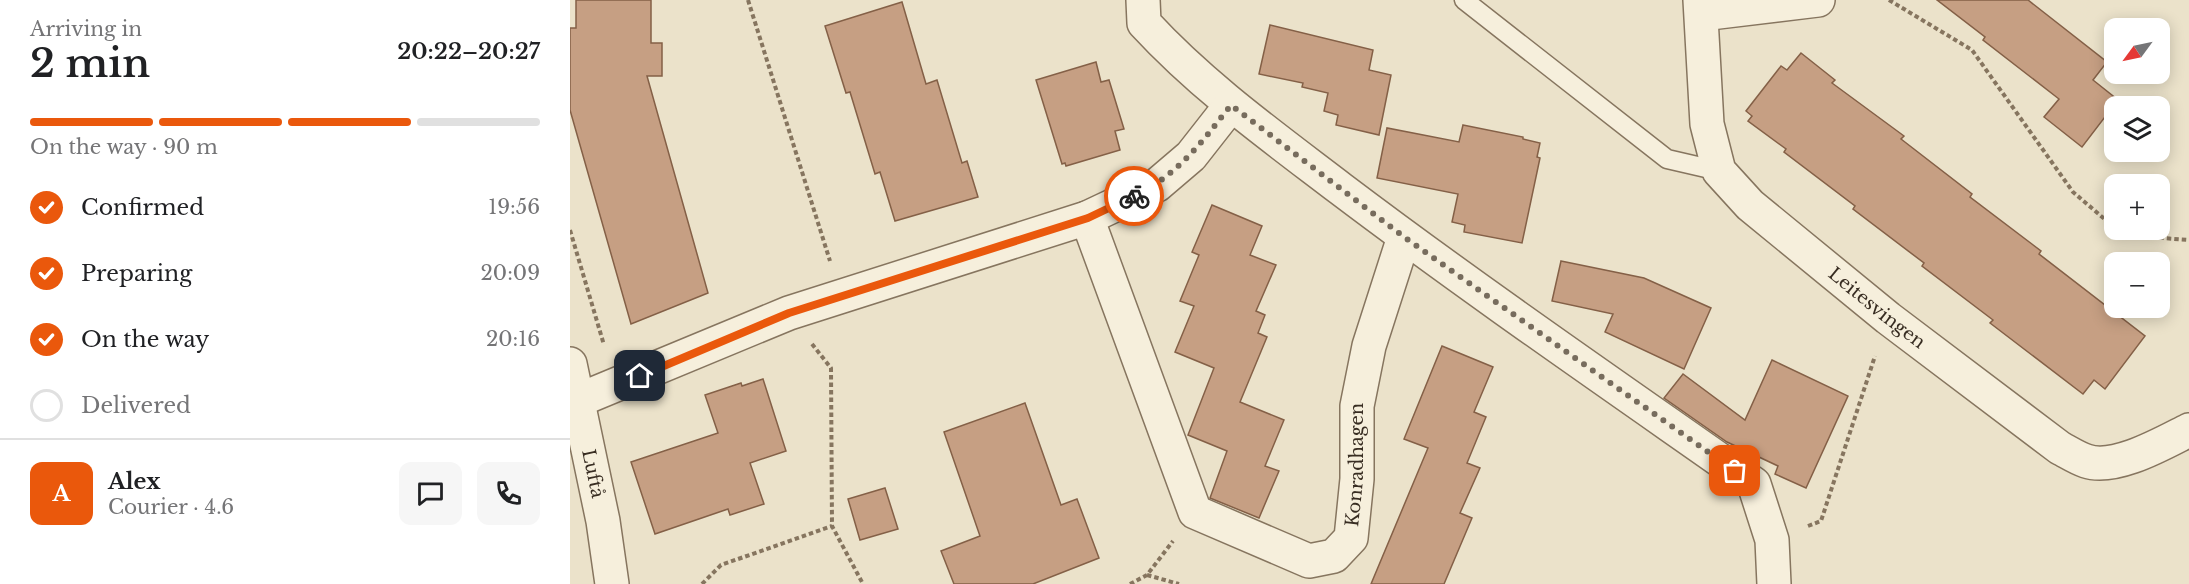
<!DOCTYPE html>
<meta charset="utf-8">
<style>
:root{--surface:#fff;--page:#f6f6f6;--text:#202124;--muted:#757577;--line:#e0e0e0;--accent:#ea580c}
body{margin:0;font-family:"Libre Baskerville",serif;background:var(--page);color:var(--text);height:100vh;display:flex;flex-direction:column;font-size:22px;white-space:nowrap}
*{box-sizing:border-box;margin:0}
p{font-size:20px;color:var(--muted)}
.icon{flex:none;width:33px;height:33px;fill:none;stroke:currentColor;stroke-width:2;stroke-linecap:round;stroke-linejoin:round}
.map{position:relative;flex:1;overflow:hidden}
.sheet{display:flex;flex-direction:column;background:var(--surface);width:570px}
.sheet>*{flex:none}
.needle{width:39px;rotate:237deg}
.tools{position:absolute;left:1534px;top:18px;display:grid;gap:12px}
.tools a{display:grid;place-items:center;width:66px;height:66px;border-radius:12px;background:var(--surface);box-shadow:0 3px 15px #0003;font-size:30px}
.pin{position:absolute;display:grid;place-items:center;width:51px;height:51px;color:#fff;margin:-26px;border-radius:12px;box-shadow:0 3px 9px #0006}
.courier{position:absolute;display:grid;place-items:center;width:60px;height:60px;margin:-30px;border:4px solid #ea580c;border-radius:50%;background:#fff;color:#222;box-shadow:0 2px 8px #0007}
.headline em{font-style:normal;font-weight:600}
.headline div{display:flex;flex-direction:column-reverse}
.headline{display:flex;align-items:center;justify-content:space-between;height:102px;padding:0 30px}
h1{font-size:39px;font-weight:600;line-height:45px}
.bar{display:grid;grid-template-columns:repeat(4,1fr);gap:9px 6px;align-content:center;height:72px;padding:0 30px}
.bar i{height:8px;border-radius:4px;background:var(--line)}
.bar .on{background:var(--accent)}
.bar p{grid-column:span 4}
.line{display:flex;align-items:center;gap:15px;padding:0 30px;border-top:2px solid var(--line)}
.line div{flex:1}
.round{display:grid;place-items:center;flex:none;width:63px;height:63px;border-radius:12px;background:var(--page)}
ol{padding:0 30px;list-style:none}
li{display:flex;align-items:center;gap:18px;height:66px}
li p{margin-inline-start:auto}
li .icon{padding:6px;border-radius:50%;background:var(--accent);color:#fff;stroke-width:4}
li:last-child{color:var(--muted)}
li i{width:33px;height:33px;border:3px solid var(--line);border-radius:50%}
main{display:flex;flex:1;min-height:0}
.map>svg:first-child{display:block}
.building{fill:#c69f83;stroke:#846047;stroke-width:1.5}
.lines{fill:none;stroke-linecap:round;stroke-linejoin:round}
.service-casing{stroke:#86755f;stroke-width:21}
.minor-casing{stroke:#86755f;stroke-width:36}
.path{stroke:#86755f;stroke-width:4;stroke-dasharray:4.5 3;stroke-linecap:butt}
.service{stroke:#f6efdc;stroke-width:18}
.minor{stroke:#f6efdc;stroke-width:33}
.done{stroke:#776c5d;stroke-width:6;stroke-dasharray:0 10.8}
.route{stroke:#ea580c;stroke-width:8}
.labels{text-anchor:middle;stroke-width:5;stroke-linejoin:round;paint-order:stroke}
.street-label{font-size:18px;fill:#382d22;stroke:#f3ecd9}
</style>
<main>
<section class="sheet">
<div class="headline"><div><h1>2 min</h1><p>Arriving in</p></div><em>20:22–20:27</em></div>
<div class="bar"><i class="on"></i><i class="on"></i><i class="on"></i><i></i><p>On the way · 90 m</p></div>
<ol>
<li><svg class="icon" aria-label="check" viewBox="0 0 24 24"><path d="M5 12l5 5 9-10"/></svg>Confirmed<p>19:56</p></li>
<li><svg class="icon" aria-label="check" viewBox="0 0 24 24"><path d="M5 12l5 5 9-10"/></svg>Preparing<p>20:09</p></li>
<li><svg class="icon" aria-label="check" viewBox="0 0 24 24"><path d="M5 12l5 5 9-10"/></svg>On the way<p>20:16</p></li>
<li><i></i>Delivered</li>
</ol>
<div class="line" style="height:108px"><b class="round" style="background:var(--accent);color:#fff">A</b><div><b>Alex</b><p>Courier · 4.6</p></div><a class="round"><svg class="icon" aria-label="chat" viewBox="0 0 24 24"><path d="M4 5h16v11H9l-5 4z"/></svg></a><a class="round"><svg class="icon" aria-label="phone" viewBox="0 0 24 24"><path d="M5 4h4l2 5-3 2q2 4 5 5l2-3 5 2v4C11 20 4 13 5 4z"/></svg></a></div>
</section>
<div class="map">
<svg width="1619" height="584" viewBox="0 0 1619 584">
<rect width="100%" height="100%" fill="#ebe2ca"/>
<!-- building -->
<g class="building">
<path d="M6,0H81V43H92V76H77L138,293L61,324L0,110V28H6Z"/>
<path d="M1367,0H1458L1537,62L1523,80L1548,100L1512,147L1474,117L1489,99L1413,40L1415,37Z"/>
<path d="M332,2L356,84L367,80L392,163L397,161L408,197L325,221L310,172L305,174L280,92L276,93L255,26Z"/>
<path d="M700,25L803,50L799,70L821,75L809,135L766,125L768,115L754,111L758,93L732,87L733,83L689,74Z"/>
<path d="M1231,53L1265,80L1262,83L1334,136L1331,139L1402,194L1400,197L1471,251L1469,254L1575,336L1535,389L1524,380L1513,394L1420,323L1423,320L1352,266L1354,263L1283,209L1285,206L1214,152L1216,149L1178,121L1182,116L1176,111L1211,66L1217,70Z"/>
<path d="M526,62L531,82L539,80L554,129L545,131L550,150L496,166L495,163L492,164L466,80Z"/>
<path d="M893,125L953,137V139L970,143L967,157L970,158L952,243L894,232L895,225L882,222L888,194L807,178L817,128L889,142Z"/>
<path d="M642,205L692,226L680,255L706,265L686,311L695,315L688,333L697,337L670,402L714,420L695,466L709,471L689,518L640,498L657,451L618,435L644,368L605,352L624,306L610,301L629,255L622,252Z"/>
<path d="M991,261L1074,278L1141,308L1114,369L1035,332L1043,314L982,301Z"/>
<path d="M872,346L923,367L904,412L916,417L897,463L910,468L890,513L902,518L874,584H801L858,448L834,439Z"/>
<path d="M1202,360L1278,396L1236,488L1205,474L1208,466L1157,442L1094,398L1113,374L1175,420Z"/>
<path d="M193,379L216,451L180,463L194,504L160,515L158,509L85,534L61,462L148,433L135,395L171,383L172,386Z"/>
<path d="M455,403L491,505L507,499L529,558L463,584H384L371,551L410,536L374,432Z"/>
<path d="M315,488L328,529L290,540L278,499Z"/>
</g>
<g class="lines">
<defs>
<path id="service" d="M894,0L1097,159L1149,171"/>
<g id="minor">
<path d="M573,0L574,23C633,87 703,137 771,189C906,291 1046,387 1184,484L1202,540L1204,584"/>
<path id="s1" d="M1130,0L1137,124L1149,171L1180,205L1318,318L1490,448C1498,452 1507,458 1516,461C1545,471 1593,443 1619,430"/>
<path d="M1132,14L1248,0"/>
<path id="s2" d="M517,218L625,512L739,561L764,556L781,538L787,479V406L799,346L834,237"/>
<path id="s3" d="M0,364L33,521L42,584"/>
<path d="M9,400L219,313L517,218L587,185L621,156L661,105"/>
</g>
</defs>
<!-- service casing -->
<use href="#service" class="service-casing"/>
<!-- minor casing -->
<use href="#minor" class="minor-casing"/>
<!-- path -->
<g class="path">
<path d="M178,0L260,261"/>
<path d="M1319,0L1402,50L1503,192L1545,228"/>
<path d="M0,230L34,345"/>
<path d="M1546,230L1553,235L1619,240"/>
<path d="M242,344L261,368L262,526L293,584"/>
<path d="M1238,526L1251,521L1305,356"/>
<path d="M577,575L609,584"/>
<path d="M132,584L151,565L262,526"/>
<path d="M560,584L577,575L603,541"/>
</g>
<!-- service -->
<use href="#service" class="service"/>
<!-- minor -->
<use href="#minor" class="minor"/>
</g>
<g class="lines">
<!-- done -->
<path class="done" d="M564,196C608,175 631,143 661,105L834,237L1165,471"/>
<!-- route -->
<path class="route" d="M70,376L219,313L518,218L564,196"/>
</g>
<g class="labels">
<!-- street labels -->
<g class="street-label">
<text dy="6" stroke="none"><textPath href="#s1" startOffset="382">Leitesvingen</textPath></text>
<text dy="6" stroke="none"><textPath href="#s2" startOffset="561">Konradhagen</textPath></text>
<text dy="6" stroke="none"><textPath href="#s3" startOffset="112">Luftå</textPath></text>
</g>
</g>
</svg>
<div class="tools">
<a><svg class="needle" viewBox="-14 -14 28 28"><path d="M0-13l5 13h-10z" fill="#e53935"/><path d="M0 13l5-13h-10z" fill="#757577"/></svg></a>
<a><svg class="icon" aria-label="layers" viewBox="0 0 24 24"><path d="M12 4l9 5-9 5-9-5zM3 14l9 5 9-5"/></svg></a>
<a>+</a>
<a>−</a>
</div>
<div class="pin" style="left:1165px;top:471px;background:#ea580c"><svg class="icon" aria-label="bag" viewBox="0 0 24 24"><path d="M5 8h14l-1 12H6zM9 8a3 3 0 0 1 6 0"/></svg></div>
<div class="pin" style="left:70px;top:376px;background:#1f2937"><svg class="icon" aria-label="home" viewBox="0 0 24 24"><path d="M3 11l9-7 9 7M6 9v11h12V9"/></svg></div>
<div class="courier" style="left:564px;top:196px"><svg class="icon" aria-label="bike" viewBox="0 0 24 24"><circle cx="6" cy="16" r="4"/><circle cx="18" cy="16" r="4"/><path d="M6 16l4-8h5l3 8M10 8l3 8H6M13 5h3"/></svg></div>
</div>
</main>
